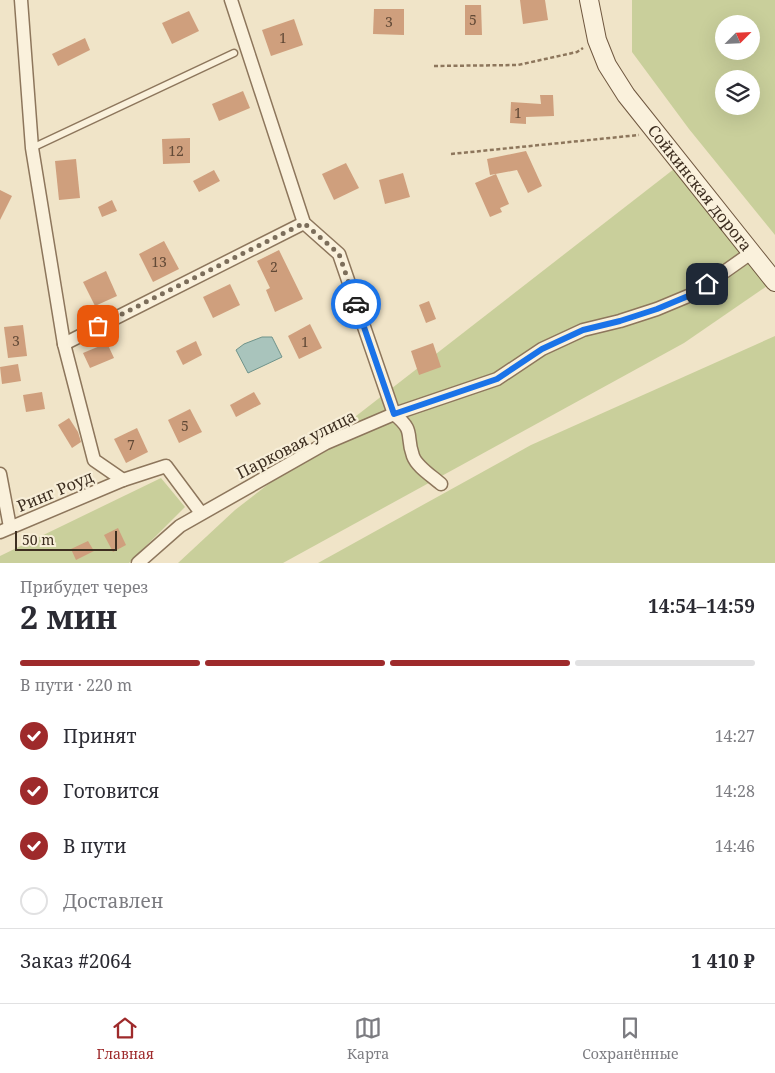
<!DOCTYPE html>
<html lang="ru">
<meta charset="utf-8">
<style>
:root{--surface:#fff;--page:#f2f2f3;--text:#2b2b33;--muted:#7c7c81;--line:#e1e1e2;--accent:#9e2a2b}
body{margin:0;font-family:"Noto Serif",serif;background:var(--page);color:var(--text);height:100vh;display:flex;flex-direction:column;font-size:19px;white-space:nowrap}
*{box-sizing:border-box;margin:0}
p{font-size:16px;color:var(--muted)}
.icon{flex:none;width:28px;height:28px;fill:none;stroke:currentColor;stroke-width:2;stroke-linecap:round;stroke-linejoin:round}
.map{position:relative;height:563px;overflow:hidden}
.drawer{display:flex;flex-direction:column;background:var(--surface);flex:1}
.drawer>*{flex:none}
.needle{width:32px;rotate:66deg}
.fabs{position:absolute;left:715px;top:15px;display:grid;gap:10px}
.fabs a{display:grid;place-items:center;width:45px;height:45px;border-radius:50%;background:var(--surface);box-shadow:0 5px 20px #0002;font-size:25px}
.scale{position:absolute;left:15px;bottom:12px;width:102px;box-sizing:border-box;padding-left:5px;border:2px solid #3d2e20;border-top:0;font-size:14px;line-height:18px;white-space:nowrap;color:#3d2e20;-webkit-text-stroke:4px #f7eed8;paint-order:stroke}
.pin{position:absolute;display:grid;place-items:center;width:42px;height:42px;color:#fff;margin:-21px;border-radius:10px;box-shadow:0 2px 8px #0006}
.courier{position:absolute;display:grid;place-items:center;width:50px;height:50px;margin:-25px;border:4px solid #1a73e8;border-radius:50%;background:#fff;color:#222;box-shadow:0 1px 6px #0007}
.overview em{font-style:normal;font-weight:700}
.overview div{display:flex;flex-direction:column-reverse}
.overview{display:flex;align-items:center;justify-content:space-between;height:85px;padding:0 20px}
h1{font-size:32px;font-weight:700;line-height:38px}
.bar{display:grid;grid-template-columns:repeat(4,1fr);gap:8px 5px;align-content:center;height:60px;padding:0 20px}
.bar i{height:6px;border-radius:4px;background:var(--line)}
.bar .active{background:var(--accent)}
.bar p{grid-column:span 4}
.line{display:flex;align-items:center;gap:12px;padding:0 20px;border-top:1px solid var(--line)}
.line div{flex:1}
ol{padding:0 20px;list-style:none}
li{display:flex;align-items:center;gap:15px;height:55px}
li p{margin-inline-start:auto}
li .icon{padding:5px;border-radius:50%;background:var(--accent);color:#fff;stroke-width:4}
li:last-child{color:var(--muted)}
li i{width:28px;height:28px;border:2px solid var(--line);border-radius:50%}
.tab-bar{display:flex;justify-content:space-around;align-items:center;height:70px;border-top:1px solid var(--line);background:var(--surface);font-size:14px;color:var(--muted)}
.tab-bar a{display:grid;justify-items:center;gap:2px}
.tab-bar .active{color:var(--accent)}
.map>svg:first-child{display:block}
.green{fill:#c9cf9b;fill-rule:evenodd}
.water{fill:#a9c4bc;stroke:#6f938a}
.building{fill:#cf9f7d}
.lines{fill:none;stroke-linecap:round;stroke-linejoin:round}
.lane-casing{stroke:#8d765c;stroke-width:9}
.street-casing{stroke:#8d765c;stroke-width:15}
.secondary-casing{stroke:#6f573f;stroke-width:20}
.path{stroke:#8d765c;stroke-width:2.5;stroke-dasharray:4 2.5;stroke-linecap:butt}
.lane{stroke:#faf1dc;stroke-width:6}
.street{stroke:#faf1dc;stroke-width:12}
.secondary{stroke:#faf1dc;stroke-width:18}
.done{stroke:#7c6e5b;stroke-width:5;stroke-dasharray:0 9}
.route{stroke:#1a73e8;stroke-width:6}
.labels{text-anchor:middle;stroke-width:4.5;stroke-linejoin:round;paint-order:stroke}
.number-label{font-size:14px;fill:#624a37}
.street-label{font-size:16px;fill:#3d2e20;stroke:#f7eed8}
</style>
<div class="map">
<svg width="775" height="563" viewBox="0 0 775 563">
<rect width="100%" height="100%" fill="#f0e4c8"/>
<!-- green -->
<g class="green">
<path d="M632,0H775V235L689,129L632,52ZM724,24H751V51H724ZM724,79H751V106H724Z"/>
<path d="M674,169L770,284L684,343L283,563H178L235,510Z"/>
<path d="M775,336V563H318L531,445Z"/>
<path d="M161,478L185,507L129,563H0V556Z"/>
</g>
<!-- water -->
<path class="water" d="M262,337H272L282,357L248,373L236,350L244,344Z"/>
<!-- building -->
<g class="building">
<path d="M520,0H545L548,20L523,24Z"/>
<path d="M465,5H481L482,35H465Z"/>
<path d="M374,9H404V35L373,34Z"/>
<path d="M189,11L199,31L172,44L162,23Z"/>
<path d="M294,19L303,45L271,56L262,30Z"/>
<path d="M85,38L90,50L58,66L52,54Z"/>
<path d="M243,91L250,108L219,121L212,104Z"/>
<path d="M540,95H553L554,116L526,117V124L510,123L511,102L541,104Z"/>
<path d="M190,138V163L163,164L162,139Z"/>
<path d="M526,151L542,186L528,193L517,170L490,175L487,159Z"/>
<path d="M76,159L80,198L59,200L55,161Z"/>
<path d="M346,163L359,188L334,200L322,174Z"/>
<path d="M214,170L220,181L199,192L193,181Z"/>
<path d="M403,173L410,197L385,204L379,180Z"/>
<path d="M496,174L509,204L500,208L502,212L490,217L475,183Z"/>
<path d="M0,190L12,196L0,220Z"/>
<path d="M112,200L117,211L102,217L98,207Z"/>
<path d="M164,241L179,269L153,282L139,254Z"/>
<path d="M279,250L303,299L275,312L266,290L270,288L257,261Z"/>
<path d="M106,271L117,296L95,306L83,282Z"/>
<path d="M230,284L240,305L213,318L203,297Z"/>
<path d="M429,301L436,319L426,323L419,305Z"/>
<path d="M310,324L322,348L299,359L288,336Z"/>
<path d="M23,325L27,356L8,358L4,327Z"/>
<path d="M196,341L202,355L183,365L176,351Z"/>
<path d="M107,343L114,358L90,368L83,353Z"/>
<path d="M433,343L441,367L419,375L411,351Z"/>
<path d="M18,364L21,381L2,384L0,367Z"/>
<path d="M42,392L45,409L26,412L23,395Z"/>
<path d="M254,392L261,404L236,417L230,405Z"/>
<path d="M190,409L202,432L179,443L168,420Z"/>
<path d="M69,418L78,432L81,442L72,448L58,425Z"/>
<path d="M137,428L148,452L126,463L114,439Z"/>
<path d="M118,528L126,545L113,552L104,535Z"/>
<path d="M88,541L94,551L76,560L71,549Z"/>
</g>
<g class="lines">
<defs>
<path id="lane" d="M32,148L234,53"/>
<g id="street">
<path d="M21,0L32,148L64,344L94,460L123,480L166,466L201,513"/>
<path d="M231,0L304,223L339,254L394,414C416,432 405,434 413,456C417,467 432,476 441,484"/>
<path d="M64,344L304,223"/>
<path d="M0,474L10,527"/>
<path d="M0,532L123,480"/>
<path d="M138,563L180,526L326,443L394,414L497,379L542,349L583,330L620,321L657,309L693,294L751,253"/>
</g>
<g id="secondary">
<path id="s1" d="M589,0L597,40L607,65L626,95L775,282"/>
</g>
</defs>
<!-- lane casing -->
<use href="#lane" class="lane-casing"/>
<!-- street casing -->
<use href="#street" class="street-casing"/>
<!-- secondary casing -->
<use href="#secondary" class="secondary-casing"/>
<!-- path -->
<g class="path">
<path d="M434,66L518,65L577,52L583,48"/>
<path d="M451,154L639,135"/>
</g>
<!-- lane -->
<use href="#lane" class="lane"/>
<!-- street -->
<use href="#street" class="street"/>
<!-- secondary -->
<use href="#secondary" class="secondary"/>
</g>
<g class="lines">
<!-- done -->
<path class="done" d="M98,326L304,223L339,254L356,304"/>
<!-- route -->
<path class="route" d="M356,304L394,414L497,379L542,349L583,330L620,321L657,309L693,294L707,284"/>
</g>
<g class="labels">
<!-- number labels -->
<g class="number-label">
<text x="473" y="25">5</text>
<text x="389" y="27">3</text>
<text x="283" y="43">1</text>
<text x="518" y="118">1</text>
<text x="176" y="156">12</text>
<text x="159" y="267">13</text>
<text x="274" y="272">2</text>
<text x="16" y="346">3</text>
<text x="305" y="347">1</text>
<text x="185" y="431">5</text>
<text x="131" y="450">7</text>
</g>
<!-- street labels -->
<g class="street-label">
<text dy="6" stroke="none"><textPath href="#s1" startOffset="222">Сойкинская дорога</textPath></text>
<text transform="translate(296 444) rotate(-27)" y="6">Парковая улица</text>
<text transform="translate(55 491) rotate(-23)" y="6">Ринг Роуд</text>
</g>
</g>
</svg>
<div class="fabs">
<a><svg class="needle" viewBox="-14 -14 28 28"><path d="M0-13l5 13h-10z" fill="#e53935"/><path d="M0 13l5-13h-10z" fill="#7c7c81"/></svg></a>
<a><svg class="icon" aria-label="layers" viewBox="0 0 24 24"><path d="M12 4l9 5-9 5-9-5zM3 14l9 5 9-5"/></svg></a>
</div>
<div class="scale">50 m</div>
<div class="pin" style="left:98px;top:326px;background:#ea580c"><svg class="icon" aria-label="bag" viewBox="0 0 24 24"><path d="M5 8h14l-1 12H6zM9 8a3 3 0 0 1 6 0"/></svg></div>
<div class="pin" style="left:707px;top:284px;background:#1f2937"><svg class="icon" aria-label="home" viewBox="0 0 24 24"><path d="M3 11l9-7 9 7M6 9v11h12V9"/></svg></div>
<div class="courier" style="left:356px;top:304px"><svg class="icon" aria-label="car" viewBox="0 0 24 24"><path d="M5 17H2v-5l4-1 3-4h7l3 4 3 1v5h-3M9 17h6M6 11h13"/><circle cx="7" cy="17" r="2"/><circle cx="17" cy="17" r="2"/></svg></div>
</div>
<section class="drawer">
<div class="overview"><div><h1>2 мин</h1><p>Прибудет через</p></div><em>14:54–14:59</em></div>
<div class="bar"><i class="active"></i><i class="active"></i><i class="active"></i><i></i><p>В пути · 220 m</p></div>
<ol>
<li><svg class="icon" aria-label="check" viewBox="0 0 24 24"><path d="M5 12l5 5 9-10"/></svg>Принят<p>14:27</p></li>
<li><svg class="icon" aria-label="check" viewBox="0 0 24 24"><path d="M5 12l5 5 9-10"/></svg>Готовится<p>14:28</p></li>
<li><svg class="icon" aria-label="check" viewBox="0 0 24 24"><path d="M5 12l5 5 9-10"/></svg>В пути<p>14:46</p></li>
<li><i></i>Доставлен</li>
</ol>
<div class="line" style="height:65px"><div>Заказ #2064</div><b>1 410 ₽</b></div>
</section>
<nav class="tab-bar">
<a class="active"><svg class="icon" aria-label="home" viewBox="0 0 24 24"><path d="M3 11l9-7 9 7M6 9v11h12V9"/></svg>Главная</a>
<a><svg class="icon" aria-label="map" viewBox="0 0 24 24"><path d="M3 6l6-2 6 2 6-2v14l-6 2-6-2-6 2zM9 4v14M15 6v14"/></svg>Карта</a>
<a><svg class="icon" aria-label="saved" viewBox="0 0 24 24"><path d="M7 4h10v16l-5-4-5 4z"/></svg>Сохранённые</a>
</nav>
